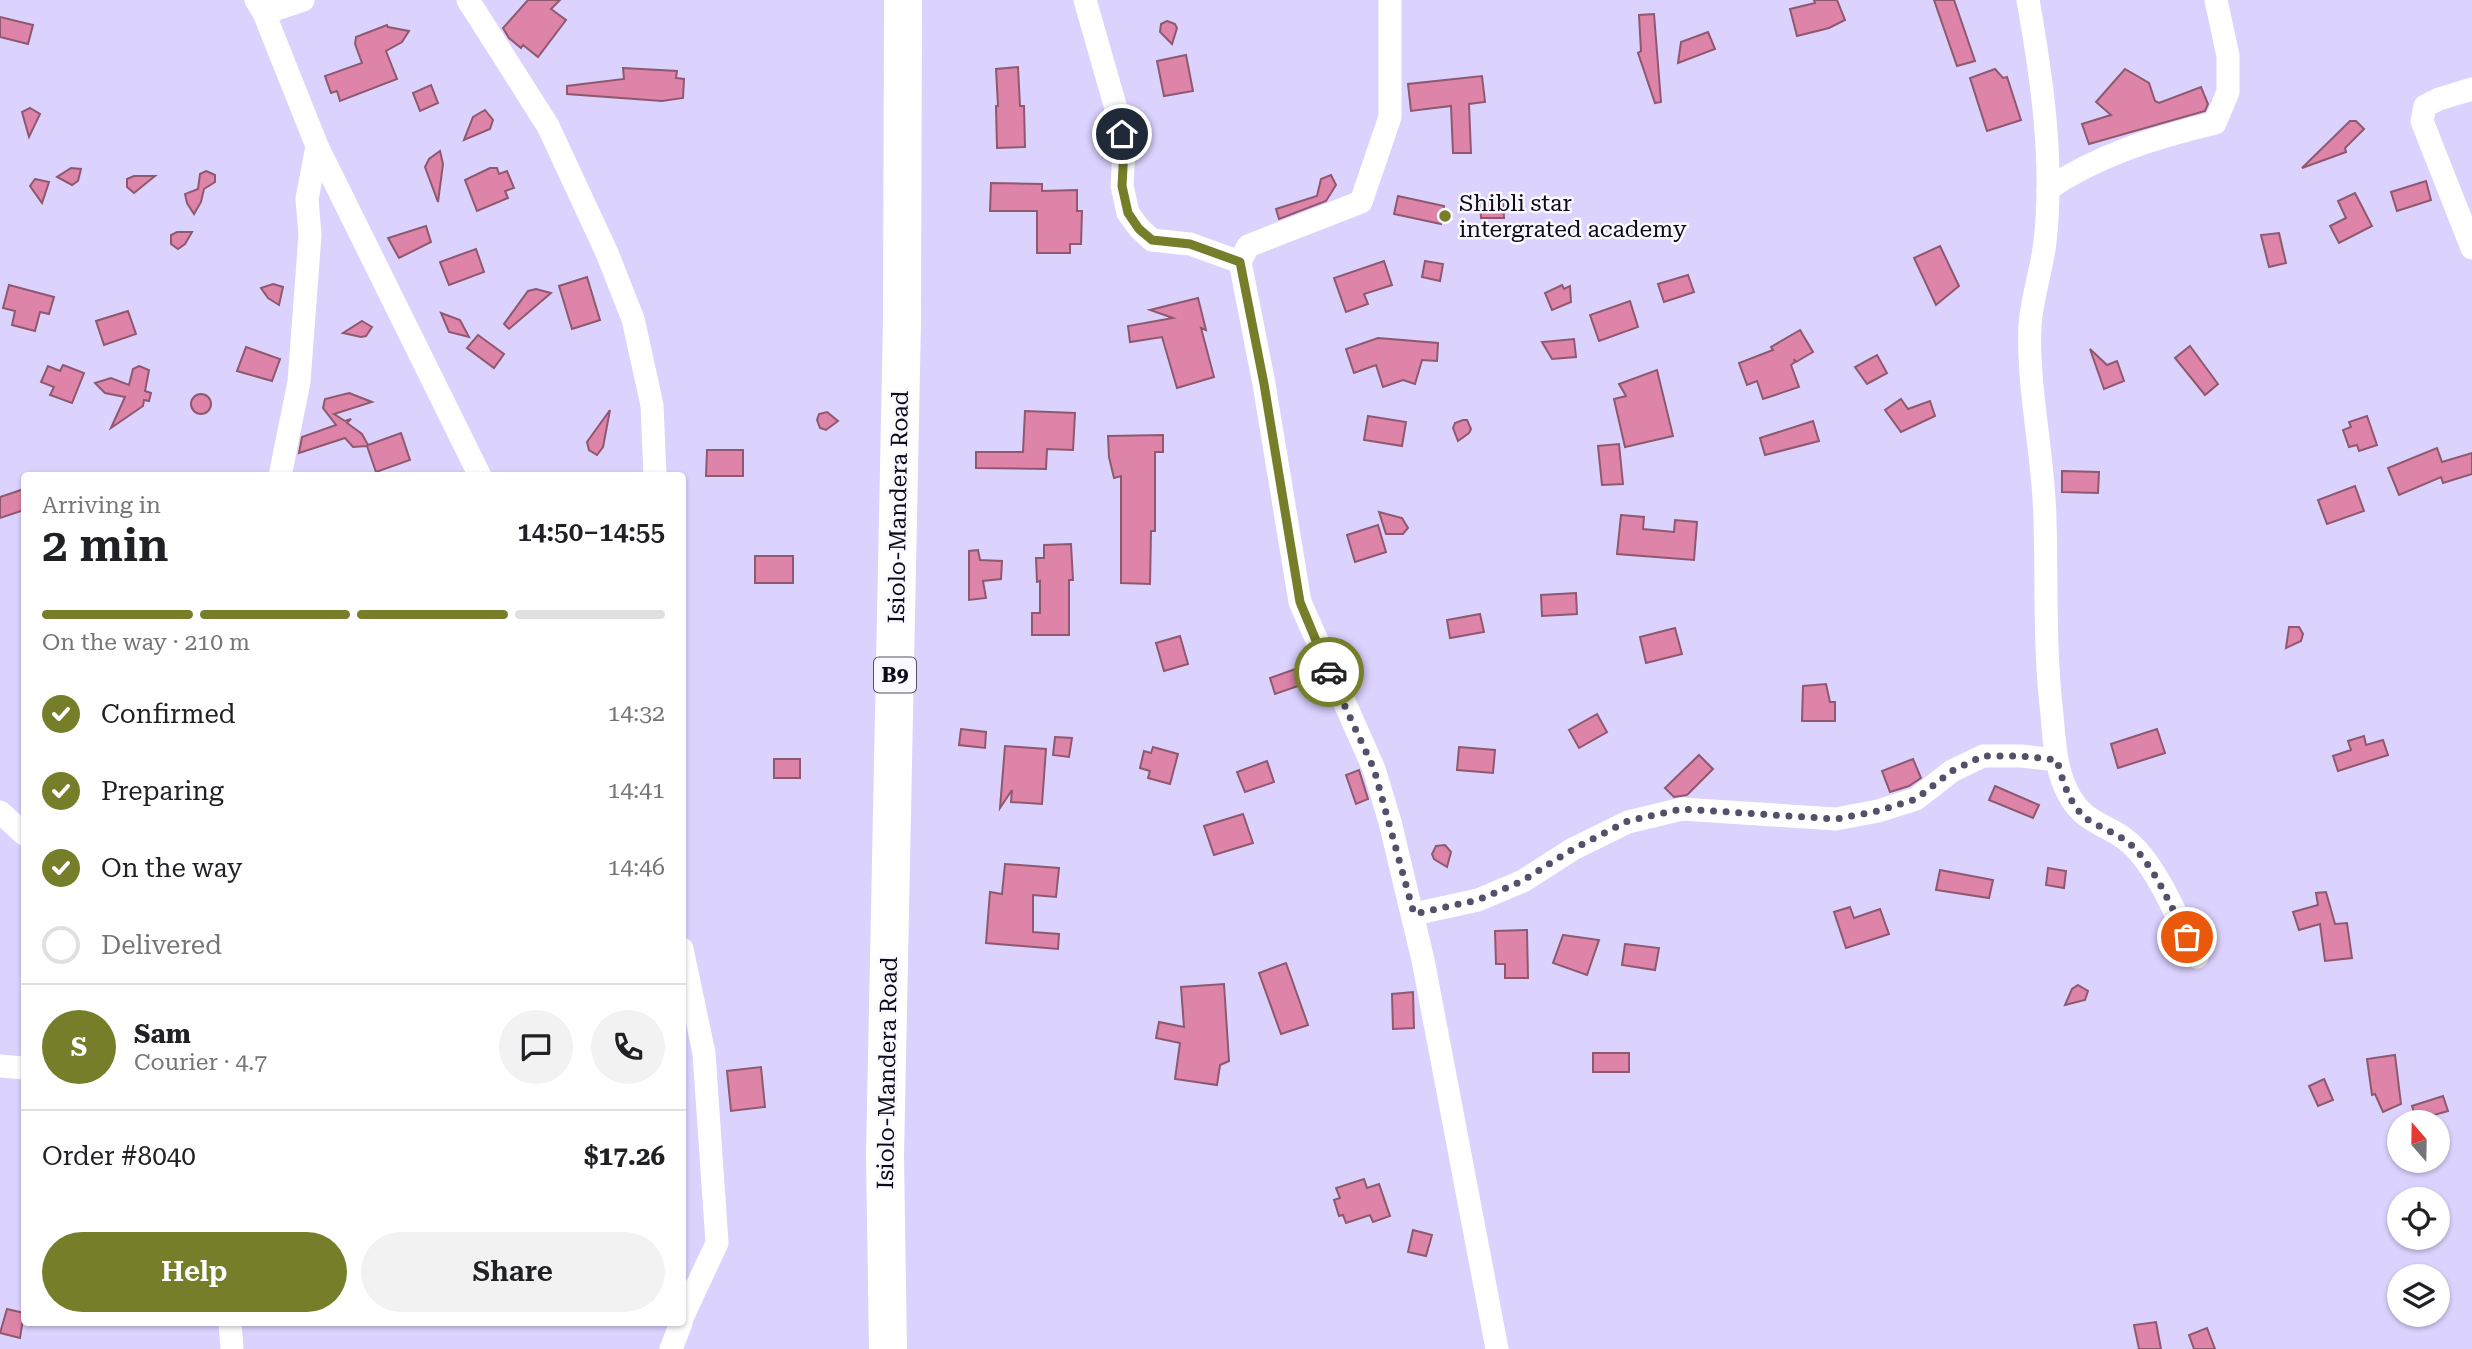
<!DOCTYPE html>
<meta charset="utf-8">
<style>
:root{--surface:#fff;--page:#f2f2f2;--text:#202124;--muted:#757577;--line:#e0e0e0;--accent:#767e29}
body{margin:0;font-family:"Roboto Serif",serif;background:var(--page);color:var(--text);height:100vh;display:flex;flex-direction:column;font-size:26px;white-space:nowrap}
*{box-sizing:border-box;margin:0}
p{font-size:23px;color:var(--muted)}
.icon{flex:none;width:38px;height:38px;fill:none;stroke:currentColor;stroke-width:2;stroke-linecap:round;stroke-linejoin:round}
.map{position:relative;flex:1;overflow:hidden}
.sheet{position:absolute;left:21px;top:472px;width:665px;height:854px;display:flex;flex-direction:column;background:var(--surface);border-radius:7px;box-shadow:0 2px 5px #0004}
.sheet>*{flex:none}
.needle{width:46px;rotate:340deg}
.controls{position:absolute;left:2387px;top:1110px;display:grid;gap:14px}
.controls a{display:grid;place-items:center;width:63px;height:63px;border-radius:50%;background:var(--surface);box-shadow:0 2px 5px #0004;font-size:35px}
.pin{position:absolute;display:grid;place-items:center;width:60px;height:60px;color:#fff;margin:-30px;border:4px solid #fff;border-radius:50%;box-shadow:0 2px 7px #0007}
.courier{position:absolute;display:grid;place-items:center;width:70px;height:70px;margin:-35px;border:5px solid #767e29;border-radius:50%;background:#fff;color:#222;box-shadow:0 2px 9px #0007}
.summary em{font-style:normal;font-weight:600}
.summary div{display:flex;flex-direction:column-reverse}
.summary{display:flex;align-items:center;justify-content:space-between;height:119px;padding:0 21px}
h1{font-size:46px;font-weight:600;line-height:52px}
.bar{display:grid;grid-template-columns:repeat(4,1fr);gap:10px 7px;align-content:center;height:84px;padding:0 21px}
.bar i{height:9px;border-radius:5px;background:var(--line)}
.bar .selected{background:var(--accent)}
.bar p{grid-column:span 4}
.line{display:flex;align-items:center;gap:18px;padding:0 21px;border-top:2px solid var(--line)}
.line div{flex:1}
.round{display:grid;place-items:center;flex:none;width:74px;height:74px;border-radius:37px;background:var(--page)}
ol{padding:0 21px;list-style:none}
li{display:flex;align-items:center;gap:21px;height:77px}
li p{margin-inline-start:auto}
li .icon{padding:7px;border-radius:50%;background:var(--accent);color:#fff;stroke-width:4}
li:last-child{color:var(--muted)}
li i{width:38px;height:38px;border:4px solid var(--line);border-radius:50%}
.button{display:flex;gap:14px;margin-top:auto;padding:14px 21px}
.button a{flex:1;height:80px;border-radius:42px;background:var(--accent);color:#fff;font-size:28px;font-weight:600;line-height:80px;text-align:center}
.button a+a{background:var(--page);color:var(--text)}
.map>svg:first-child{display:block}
.building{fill:#dd84a8;stroke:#8e596e;stroke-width:2}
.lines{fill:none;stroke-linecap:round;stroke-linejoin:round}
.minor{stroke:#fff;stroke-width:23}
.trunk{stroke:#fff;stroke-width:38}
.done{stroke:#564f6a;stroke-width:7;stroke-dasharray:0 12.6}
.route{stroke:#767e29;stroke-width:9}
.poi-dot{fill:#767e29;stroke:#faf9ff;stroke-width:2.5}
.labels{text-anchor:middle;stroke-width:5;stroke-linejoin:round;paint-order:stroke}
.shield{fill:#faf9ff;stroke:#55515f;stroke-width:2}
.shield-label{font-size:21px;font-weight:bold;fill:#0e091b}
.poi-label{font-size:23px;fill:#0e091b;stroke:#faf9ff;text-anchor:start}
.street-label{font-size:23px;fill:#0e091b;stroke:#faf9ff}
</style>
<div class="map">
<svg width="2472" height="1349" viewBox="0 0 2472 1349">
<rect width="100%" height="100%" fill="#dbd2fe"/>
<!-- building -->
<g class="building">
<path d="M528,0H560L551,9L566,20L538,57L523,45L521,48L509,38L503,28Z"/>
<path d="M1814,0H1837L1845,20L1829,28L1797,36L1790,9L1815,3Z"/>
<path d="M1934,0H1954L1975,61L1957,66Z"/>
<path d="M1654,14L1661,102L1655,103L1638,53L1641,51L1639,15Z"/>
<path d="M0,17L33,25L28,44L0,37Z"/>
<path d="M1167,21L1175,24L1177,28L1172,44L1160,32L1161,24Z"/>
<path d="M387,25L388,27L409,31L402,42L386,51L397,79L340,101L337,91L331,93L325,76L362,63L355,44L356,37Z"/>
<path d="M1708,32L1715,49L1678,63L1681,42Z"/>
<path d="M1186,55L1193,91L1164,96L1157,61Z"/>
<path d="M1018,67L1020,106H1024L1025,147L997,148L996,106H998L996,69Z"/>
<path d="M623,68L677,71L676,78L684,79L683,98L662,101L567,94V86L624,79Z"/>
<path d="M1995,69L2003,78L2007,77L2021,120L1987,131L1970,78Z"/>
<path d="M2125,69L2149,83L2155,101L2159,103L2201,87L2208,104L2205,111L2089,144L2082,124L2111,115L2096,102Z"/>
<path d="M1482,76L1485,102L1469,104L1471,153H1453L1451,106L1411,111L1408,84Z"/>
<path d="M431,85L438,103L420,111L413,93Z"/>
<path d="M30,108L40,114L29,137L22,112Z"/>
<path d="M485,110L493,120L490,129L464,140L473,117Z"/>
<path d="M2350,121H2356L2364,129L2345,148L2346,152L2302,168Z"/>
<path d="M440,151L443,164L438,202L425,167L429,159Z"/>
<path d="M71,168L81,169L78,181L72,185L57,177Z"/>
<path d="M490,168H497L499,174L507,171L514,188L505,191L508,198L477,211L465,180Z"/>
<path d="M206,171L215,175V182L204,189L201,202L194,214L187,203L185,194L198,189L200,174Z"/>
<path d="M1331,175L1336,185L1326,201L1279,219L1276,209L1317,196L1321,179Z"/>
<path d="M134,176H155L134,193L127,187V179Z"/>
<path d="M35,179L49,182L42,203L30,186Z"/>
<path d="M2426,181L2431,200L2397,211L2391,192Z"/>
<path d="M991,183L1042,184V191L1077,190V211H1082L1081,244H1070V253H1037V211H990Z"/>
<path d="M2355,193L2372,226L2339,243L2330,226L2346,218L2338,201Z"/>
<path d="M1398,196L1444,206L1441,224L1394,214Z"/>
<path d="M1503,198L1504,218H1481L1480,199Z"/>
<path d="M426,226L431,242L399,258L388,238Z"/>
<path d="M177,232H192L185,244L178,249L171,244V235Z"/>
<path d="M2279,233L2286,263L2269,267L2261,235Z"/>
<path d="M1940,246L1959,286L1936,305L1914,258Z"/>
<path d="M476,249L484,272L449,285L440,262Z"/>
<path d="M1384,261L1392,285L1364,294L1368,304L1346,312L1334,278Z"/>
<path d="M1425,261L1443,264L1440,281L1422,277Z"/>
<path d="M1688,275L1694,292L1664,302L1658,284Z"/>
<path d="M587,277L600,320L572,329L559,286Z"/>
<path d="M273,284L283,287L279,305L268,298L261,288Z"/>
<path d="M9,285L54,297L49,314L40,312L35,331L12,325L15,311L3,308Z"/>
<path d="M1562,285L1564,289L1570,286L1571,302L1552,310L1545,293Z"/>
<path d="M536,289L551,293L509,329L504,324L528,291Z"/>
<path d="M1198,298L1206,330L1201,328L1214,377L1177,388L1162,337L1130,342L1128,326L1173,318L1150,310Z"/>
<path d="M1630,301L1638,327L1599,341L1590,315Z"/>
<path d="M128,311L136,334L104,345L96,321Z"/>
<path d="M441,313L460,320L469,337L449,332Z"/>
<path d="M362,321L372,327L366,336L361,337L343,333Z"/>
<path d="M1800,330L1813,352L1796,362L1794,359L1795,362L1791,365L1799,387L1763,399L1757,381L1747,385L1739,363L1773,350L1771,347Z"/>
<path d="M478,335L504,354L494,368L467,348Z"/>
<path d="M1378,338L1438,343L1437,361L1422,360L1415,384L1403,380L1383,387L1376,365L1354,373L1346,349Z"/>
<path d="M1574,339L1576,357L1552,359L1542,342Z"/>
<path d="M2190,346L2218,384L2205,395L2175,358Z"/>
<path d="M246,347L280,359L272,381L237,371Z"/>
<path d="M2090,349L2107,365L2117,361L2124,381L2104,389Z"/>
<path d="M1877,355L1887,373L1867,384L1855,367Z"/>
<path d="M63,365L84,373L72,403L50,395L54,387L41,382L48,366L60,371Z"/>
<path d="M139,366L149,370L145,391L151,393L149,401L144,400L143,406L111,428L125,397L105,393L95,383L111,378L129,385L133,369Z"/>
<path d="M1657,370L1673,436L1625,447L1614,399L1626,396L1619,384Z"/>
<path d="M349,393L372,402L334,414L345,421L351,419L347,423L362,434L368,445L401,433L410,460L376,472L367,446L353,447L345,438L299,453L302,437L336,425L323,408L325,399Z"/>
<circle cx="201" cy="404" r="10"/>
<path d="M1901,399L1908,409L1930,401L1935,416L1901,432L1885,410Z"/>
<path d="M610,410L603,447L597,455L589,450L587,442Z"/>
<path d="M1025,411L1075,413L1073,450L1047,449L1046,469L976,468V452H1023Z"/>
<path d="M827,412L838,421L826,430L820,428L817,420L819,414Z"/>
<path d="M1368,416L1406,422L1402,446L1364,440Z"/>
<path d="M2367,416L2377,445L2359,451L2357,445L2349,447L2343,430L2351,427L2349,422Z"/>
<path d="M1463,420H1467L1471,429L1469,433L1458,441L1453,428L1455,423Z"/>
<path d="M1813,421L1819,441L1765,455L1760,438Z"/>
<path d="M1163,435V452H1155V531H1151L1150,584L1121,583V476L1114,478L1109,457L1108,436Z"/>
<path d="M1619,444L1623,484L1602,485L1598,446Z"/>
<path d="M2437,448L2442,462L2472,453V474L2443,483L2441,477L2399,495L2388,468Z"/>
<path d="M707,450H743V476H706Z"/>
<path d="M2062,471L2099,472L2098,493L2062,492Z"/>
<path d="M2355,486L2364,511L2327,524L2318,500Z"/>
<path d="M24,489V510L0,518V497Z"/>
<path d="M1379,512L1402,518L1408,528L1403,534H1386Z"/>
<path d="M1621,515L1644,517L1643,529L1674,532L1675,520L1697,522L1694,560L1617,554Z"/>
<path d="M1378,525L1386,552L1355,562L1347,535Z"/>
<path d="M1071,544L1073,580H1069V635H1032V613H1040V581L1037,582L1036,558H1044V545Z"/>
<path d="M978,550L980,560L1002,561L1001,579L983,581L986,598L969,600V551Z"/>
<rect x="755" y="556" width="38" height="27"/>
<path d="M1576,593L1577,614L1542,616L1541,595Z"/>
<path d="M1480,614L1484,632L1450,638L1447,620Z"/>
<path d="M2289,627H2299L2303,634L2301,641L2286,648Z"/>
<path d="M1675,628L1682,654L1646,663L1640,637Z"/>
<path d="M1180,636L1188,664L1164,671L1156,643Z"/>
<path d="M1298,668L1304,684L1275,694L1270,678Z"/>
<path d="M1826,684L1830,702H1835V721H1802L1803,686Z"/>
<path d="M1597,714L1607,732L1579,748L1569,730Z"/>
<path d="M961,729L986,732L985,748L959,745Z"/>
<path d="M2157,729L2165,753L2118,768L2111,744Z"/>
<path d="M2364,736L2366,745L2383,740L2388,755L2338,771L2333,756L2351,750L2348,741Z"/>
<path d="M1055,737L1072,738L1069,757L1053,755Z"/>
<path d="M1005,746L1046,749L1042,804L1011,802L1012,790L1000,808Z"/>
<path d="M1153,747L1178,754L1170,784L1148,778L1150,771L1140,768L1144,751L1151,753Z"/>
<path d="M1459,747L1495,750L1493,773L1457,770Z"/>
<path d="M1699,755L1713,769L1687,795L1674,797L1665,788Z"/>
<rect x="774" y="759" width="26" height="19"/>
<path d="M1913,759L1921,778L1909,786L1890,792L1882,771Z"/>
<path d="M1267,761L1274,782L1245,792L1237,772Z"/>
<path d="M1359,770L1368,799L1356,804L1346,775Z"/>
<path d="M1995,786L2039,805L2033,818L1989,800Z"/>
<path d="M1243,814L1253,843L1214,855L1204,826Z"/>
<path d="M1445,845L1451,852L1447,867L1434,859L1432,854L1436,846Z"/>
<path d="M1005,864L1059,868L1056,897L1033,895V932L1059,934L1058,949L986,943L990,892L1002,894Z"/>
<path d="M2048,868L2066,871L2064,888L2046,885Z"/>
<path d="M1940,870L1993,880L1989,898L1936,890Z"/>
<path d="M2326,892L2335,924L2347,923L2352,958L2325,961L2320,924L2299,930L2293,912L2318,905L2316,893Z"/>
<path d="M1850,907L1854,918L1880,909L1889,934L1846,948L1834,912Z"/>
<path d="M1527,930L1528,978H1505V964H1496L1495,931Z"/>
<path d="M1563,935L1599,940L1587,975L1553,963Z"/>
<path d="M1625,944L1659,948L1655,970L1622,965Z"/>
<path d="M1286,963L1308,1025L1281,1034L1259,973Z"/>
<path d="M1224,984L1229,1061L1220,1065L1217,1085L1175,1079L1180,1043L1156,1038L1159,1022L1184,1027L1181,987Z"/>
<path d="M2078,985L2088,991L2085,1000L2065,1005L2072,989Z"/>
<path d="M1413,992L1414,1028L1393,1029L1392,994Z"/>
<rect x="1593" y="1053" width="36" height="19"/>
<path d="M2395,1055L2401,1104L2383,1112L2375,1094L2372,1095L2367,1059Z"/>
<path d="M761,1067L765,1107L731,1111L727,1071Z"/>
<path d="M2324,1079L2333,1100L2318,1106L2309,1086Z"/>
<path d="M2443,1096L2448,1111L2416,1120L2412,1106Z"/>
<path d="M1364,1179L1367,1188L1379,1184L1390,1216L1373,1222L1370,1215L1346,1223L1343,1215L1339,1216L1334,1200L1340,1198L1336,1188Z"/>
<path d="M1413,1230L1432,1235L1426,1256L1408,1252Z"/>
<path d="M7,1309L24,1313L20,1338L0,1333Z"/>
<path d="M2156,1322L2161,1349H2139L2134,1325Z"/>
<path d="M2207,1328L2215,1349H2194L2189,1335Z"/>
</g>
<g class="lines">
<!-- minor -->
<g class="minor">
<path d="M256,0L264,13L317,146L480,476"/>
<path d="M468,0L548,126L607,253L633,319L652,405L655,476"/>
<path d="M1085,0L1119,119L1124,149L1122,186L1128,213L1139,228L1152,240L1190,244L1240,262"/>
<path d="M1390,0V117L1361,202L1248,246L1240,262L1264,384L1300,602L1374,769L1390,822L1423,960L1497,1349"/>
<path d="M2028,0C2042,79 2054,161 2045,242C2042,269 2032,297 2030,325C2027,389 2044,455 2045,520C2047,586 2044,647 2052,715C2054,737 2055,760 2063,782C2082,831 2110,819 2138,851C2164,881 2179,923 2197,957"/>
<path d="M264,13L303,0"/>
<path d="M2472,89L2439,99L2425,106L2422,121L2472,248"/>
<path d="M2048,189C2098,155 2156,137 2215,123L2228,92V56L2216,0"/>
<path d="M280,476L299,382L310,235L307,199L317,146"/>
<path d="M0,812L24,834"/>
<path d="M1414,914L1478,900L1523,881L1573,849L1628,822L1682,809L1836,819L1878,811L1916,799L1952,771L1983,756H2021L2057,760"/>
<path d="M682,949L704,1053L717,1243L682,1318"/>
<path d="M0,1066L24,1068"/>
<path d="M230,1323L232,1349"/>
<path d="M671,1349L681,1323"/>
</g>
<!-- trunk -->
<path class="trunk" d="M888,1349L885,1156L902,321L903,0"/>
</g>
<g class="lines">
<!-- done -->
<path class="done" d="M1329,672L1374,769L1414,914L1478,900L1522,881L1573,849L1628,821L1682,809L1836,819L1878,811L1916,799L1952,771L1983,756H2021L2057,760C2063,782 2070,808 2090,821C2107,831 2125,836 2139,853C2159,877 2172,909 2187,937"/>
<!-- route -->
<path class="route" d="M1122,134L1124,149L1122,186L1128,213L1139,229L1152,240L1190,244L1240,262L1264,384L1300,602L1329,672"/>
</g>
<!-- markers -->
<circle class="poi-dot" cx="1445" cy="216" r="7"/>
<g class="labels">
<!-- shield labels -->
<rect class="shield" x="874" y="657.5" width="42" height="35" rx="5"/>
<g class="shield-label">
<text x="895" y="682">B9</text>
</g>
<!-- poi labels -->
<g class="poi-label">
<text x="1459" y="211">Shibli star<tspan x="1459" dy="26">intergrated academy</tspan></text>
</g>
<!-- street labels -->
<g class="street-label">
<text transform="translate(898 507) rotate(-89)" y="8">Isiolo-Mandera Road</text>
<text transform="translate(887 1073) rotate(-89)" y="8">Isiolo-Mandera Road</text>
</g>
</g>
</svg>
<div class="controls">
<a><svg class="needle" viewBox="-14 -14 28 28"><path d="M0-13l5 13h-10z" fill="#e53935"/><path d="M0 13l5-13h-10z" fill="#757577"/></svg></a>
<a><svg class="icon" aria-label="locate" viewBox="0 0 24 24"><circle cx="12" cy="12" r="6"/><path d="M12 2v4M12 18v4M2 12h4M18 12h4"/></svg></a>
<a><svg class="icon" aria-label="layers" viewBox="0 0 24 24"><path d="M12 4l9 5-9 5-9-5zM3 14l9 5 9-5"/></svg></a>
</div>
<div class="pin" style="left:2187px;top:937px;background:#ea580c"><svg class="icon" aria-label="bag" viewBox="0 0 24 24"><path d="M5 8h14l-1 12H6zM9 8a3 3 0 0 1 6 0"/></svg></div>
<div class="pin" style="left:1122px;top:134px;background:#1f2937"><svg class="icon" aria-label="home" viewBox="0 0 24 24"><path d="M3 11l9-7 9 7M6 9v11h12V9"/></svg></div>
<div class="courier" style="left:1329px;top:672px"><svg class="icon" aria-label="car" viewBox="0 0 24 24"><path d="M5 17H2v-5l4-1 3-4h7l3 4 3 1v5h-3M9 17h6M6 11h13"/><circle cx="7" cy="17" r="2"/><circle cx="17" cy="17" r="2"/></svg></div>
<section class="sheet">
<div class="summary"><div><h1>2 min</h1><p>Arriving in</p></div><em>14:50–14:55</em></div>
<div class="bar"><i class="selected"></i><i class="selected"></i><i class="selected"></i><i></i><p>On the way · 210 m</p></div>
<ol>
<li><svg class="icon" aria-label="check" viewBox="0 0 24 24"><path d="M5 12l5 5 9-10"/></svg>Confirmed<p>14:32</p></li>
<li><svg class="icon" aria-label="check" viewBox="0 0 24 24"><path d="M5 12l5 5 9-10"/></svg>Preparing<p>14:41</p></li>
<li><svg class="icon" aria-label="check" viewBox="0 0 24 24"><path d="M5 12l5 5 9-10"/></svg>On the way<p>14:46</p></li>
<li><i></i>Delivered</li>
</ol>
<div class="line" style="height:126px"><b class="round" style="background:var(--accent);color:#fff">S</b><div><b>Sam</b><p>Courier · 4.7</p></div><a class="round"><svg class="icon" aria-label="chat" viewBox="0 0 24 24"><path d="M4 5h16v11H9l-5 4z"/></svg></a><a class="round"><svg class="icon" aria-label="phone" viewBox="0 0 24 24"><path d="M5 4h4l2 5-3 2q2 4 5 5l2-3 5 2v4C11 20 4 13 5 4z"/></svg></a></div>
<div class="line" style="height:91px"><div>Order #8040</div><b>$17.26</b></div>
<div class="button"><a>Help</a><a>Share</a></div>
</section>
</div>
